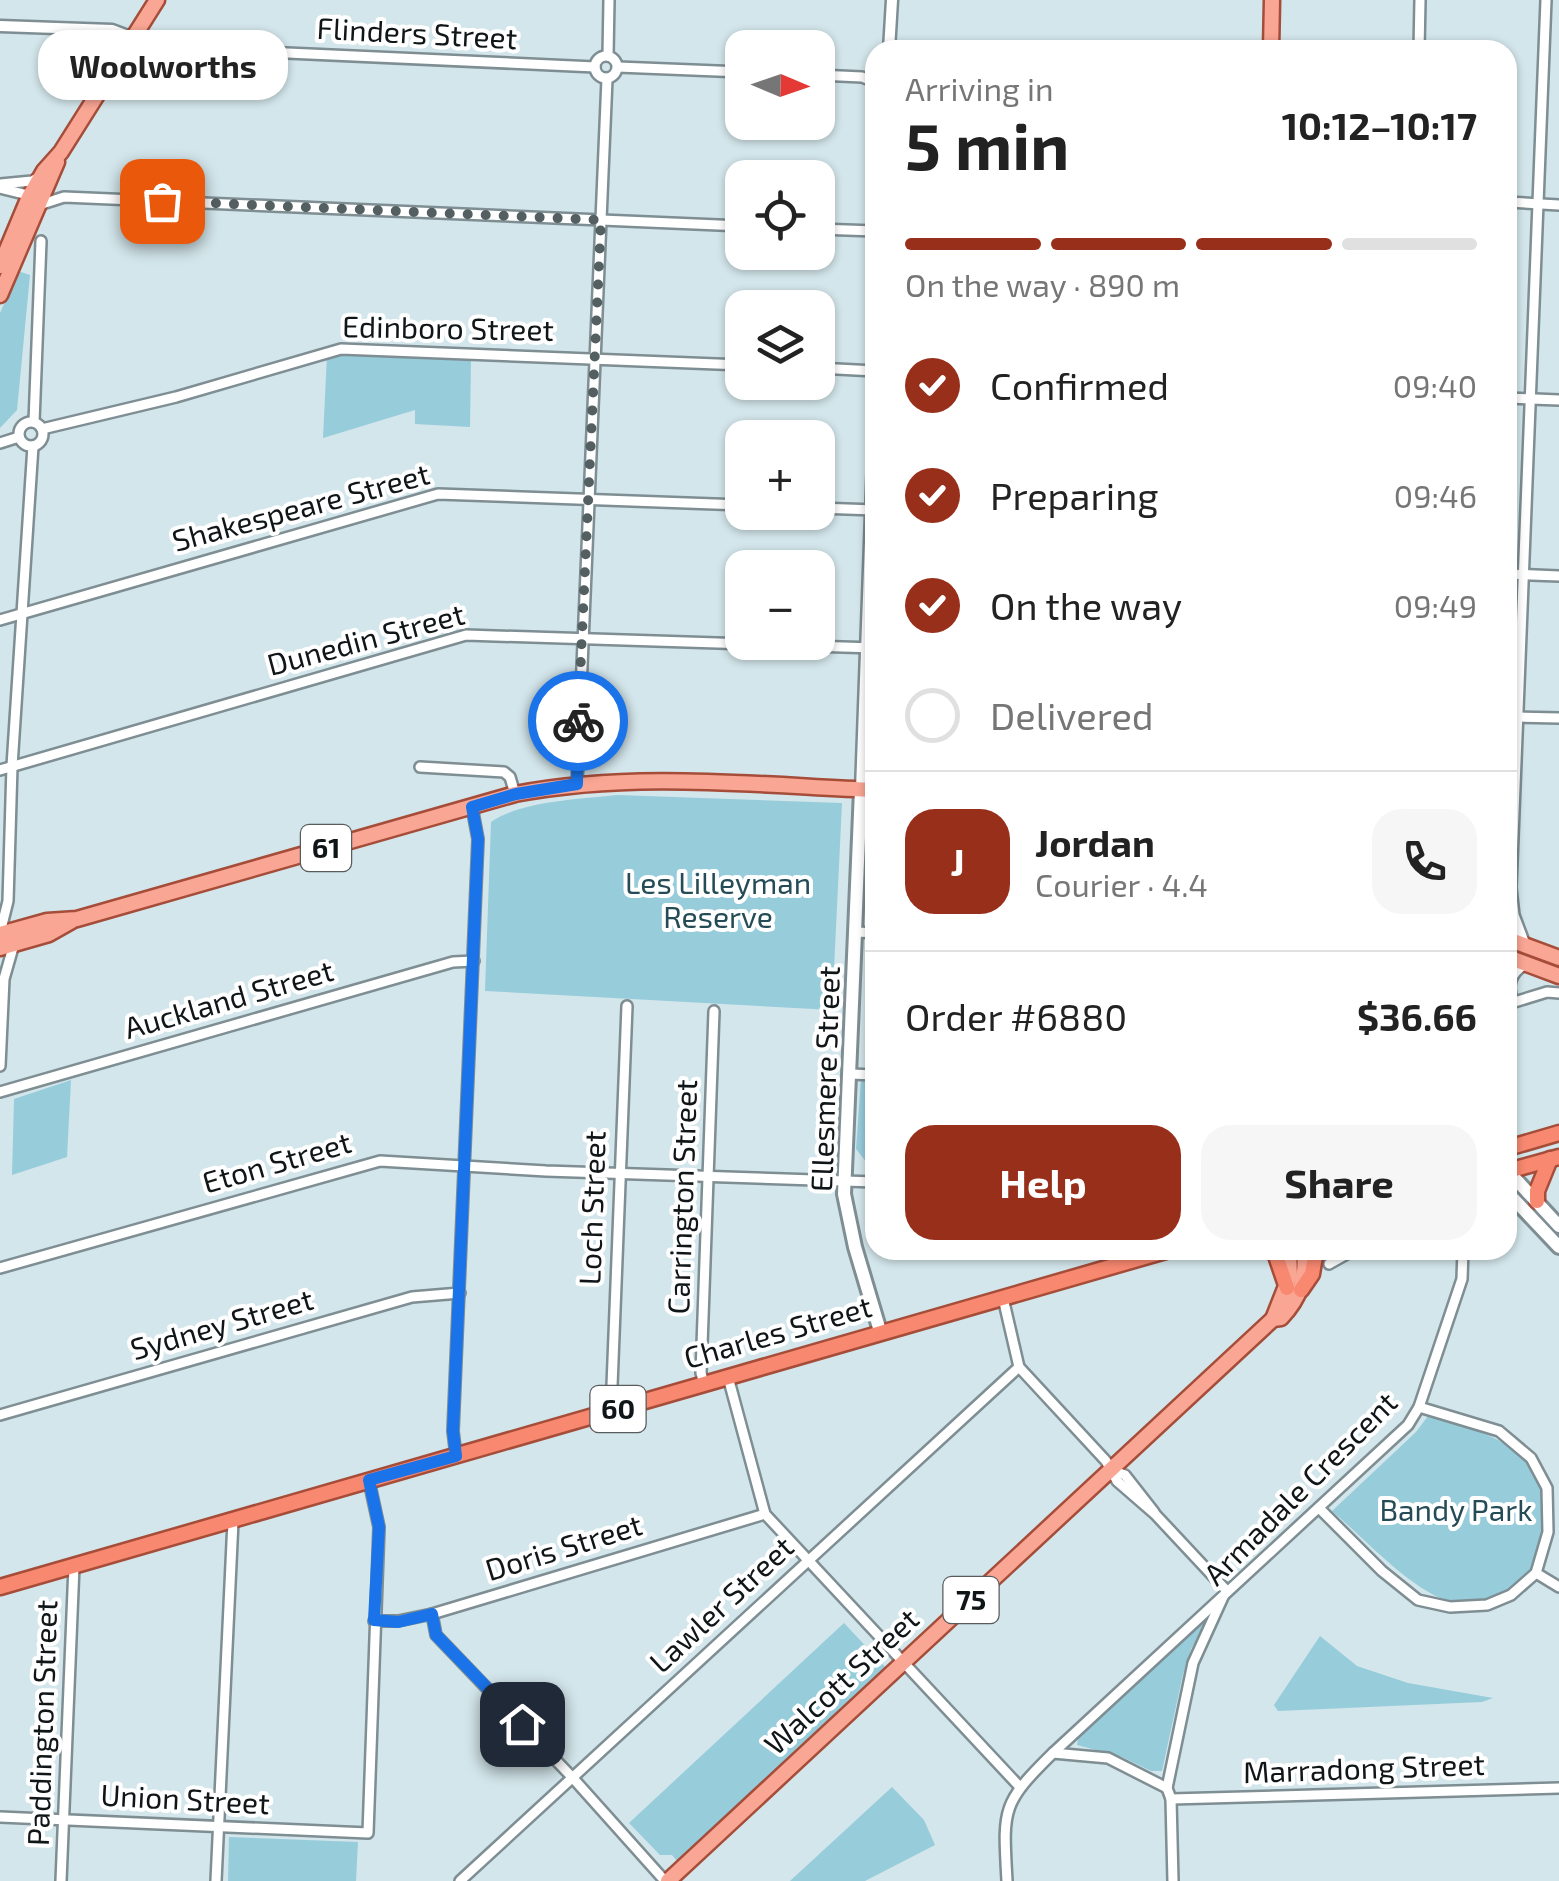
<!DOCTYPE html>
<meta charset="utf-8">
<style>
:root{--surface:#fff;--page:#f6f6f6;--text:#222;--muted:#767676;--line:#e0e0e0;--accent:#982f1a}
body{margin:0;font-family:"Exo 2",sans-serif;background:var(--page);color:var(--text);height:100vh;display:flex;flex-direction:column;font-size:38px;white-space:nowrap}
*{box-sizing:border-box;margin:0}
p{font-size:32px;color:var(--muted)}
.icon{flex:none;width:55px;height:55px;fill:none;stroke:currentColor;stroke-width:2;stroke-linecap:round;stroke-linejoin:round}
.map{position:relative;flex:1;overflow:hidden}
.details{position:absolute;left:865px;top:40px;width:652px;height:1220px;display:flex;flex-direction:column;background:var(--surface);border-radius:30px;box-shadow:0 2px 8px #0004}
.details>*{flex:none}
.needle{width:65px;rotate:92deg}
.buttons{position:absolute;left:725px;top:30px;display:grid;gap:20px}
.buttons a{display:grid;place-items:center;width:110px;height:110px;border-radius:20px;background:var(--surface);box-shadow:0 2px 8px #0004;font-size:50px}
.pin{position:absolute;display:grid;place-items:center;width:85px;height:85px;color:#fff;margin:-42px;border-radius:20px;box-shadow:0 5px 15px #0006}
.courier{position:absolute;display:grid;place-items:center;width:100px;height:100px;margin:-50px;border:8px solid #1a73e8;border-radius:50%;background:#fff;color:#222;box-shadow:0 2px 12px #0007}
.bubble{position:absolute;height:70px;border-radius:30px;background:var(--surface);box-shadow:0 2px 8px #0004;font-size:32px;font-weight:700;line-height:70px;text-align:center}
.summary em{font-style:normal;font-weight:700}
.summary div{display:flex;flex-direction:column-reverse}
.summary{display:flex;align-items:center;justify-content:space-between;height:170px;padding:0 40px}
h1{font-size:65px;font-weight:700;line-height:75px}
.bar{display:grid;grid-template-columns:repeat(4,1fr);gap:15px 10px;align-content:center;height:120px;padding:0 40px}
.bar i{height:12px;border-radius:8px;background:var(--line)}
.bar .current{background:var(--accent)}
.bar p{grid-column:span 4}
.line{display:flex;align-items:center;gap:25px;padding:0 40px;border-top:2px solid var(--line)}
.line div{flex:1}
.round{display:grid;place-items:center;flex:none;width:105px;height:105px;border-radius:30px;background:var(--page)}
ol{padding:0 40px;list-style:none}
li{display:flex;align-items:center;gap:30px;height:110px}
li p{margin-inline-start:auto}
li .icon{padding:10px;border-radius:50%;background:var(--accent);color:#fff;stroke-width:4}
li:last-child{color:var(--muted)}
li i{width:55px;height:55px;border:5px solid var(--line);border-radius:50%}
.action{display:flex;gap:20px;margin-top:auto;padding:20px 40px}
.action a{flex:1;height:115px;border-radius:30px;background:var(--accent);color:#fff;font-size:40px;font-weight:700;line-height:115px;text-align:center}
.action a+a{background:var(--page);color:var(--text)}
.map>svg:first-child{display:block}
.green{fill:#97ccdb}
.lines{fill:none;stroke-linecap:round;stroke-linejoin:round}
.minor-casing{stroke:#7e8e93;stroke-width:14}
.tertiary-casing{stroke:#7e8e93;stroke-width:15}
.secondary-casing{stroke:#7e8e93;stroke-width:18}
.primary-casing{stroke:#a64d3a;stroke-width:19}
.trunk-casing{stroke:#a64d3a;stroke-width:19}
.minor{stroke:#fff;stroke-width:9}
.tertiary{stroke:#fff;stroke-width:10}
.secondary{stroke:#fff;stroke-width:12}
.primary{stroke:#faa694;stroke-width:14}
.trunk{stroke:#f88870;stroke-width:14}
.done{stroke:#545f62;stroke-width:10;stroke-dasharray:0 18}
.route{stroke:#1a73e8;stroke-width:12}
.labels{text-anchor:middle;stroke-width:8;stroke-linejoin:round;paint-order:stroke}
.shield{fill:#fff;stroke:#585c5d;stroke-width:2.5}
.shield-label{font-size:28px;font-weight:bold;fill:#101618}
.street-label{font-size:30px;fill:#101618;stroke:#fff}
.park-label{font-size:30px;fill:#254c56;stroke:#fff}
</style>
<div class="map">
<svg width="1559" height="1881" viewBox="0 0 1559 1881">
<rect width="100%" height="100%" fill="#d3e6eb"/>
<!-- green -->
<g class="green">
<path d="M18,271L30,275L17,410L0,428V313Z"/>
<path d="M336,353L471,358L470,427L415,424V410L323,438L327,355Z"/>
<path d="M618,795L842,803L832,1010L485,991L491,822C520,801 582,799 618,795Z"/>
<path d="M861,1079L875,1080V1173L856,1149Z"/>
<path d="M71,1080L67,1157L12,1175L14,1099Z"/>
<path d="M1428,1416C1462,1426 1498,1433 1524,1459C1549,1483 1549,1538 1533,1567C1518,1595 1475,1609 1446,1600C1409,1588 1363,1537 1332,1511L1416,1432Z"/>
<path d="M1205,1617L1208,1619L1191,1649L1183,1674L1162,1771H1151L1122,1757L1077,1745L1078,1739Z"/>
<path d="M844,1623L890,1672L681,1866L672,1855H660L629,1823Z"/>
<path d="M1320,1636L1357,1666L1408,1683L1493,1698L1482,1702L1278,1711L1274,1705Z"/>
<path d="M892,1787L924,1820L935,1845L865,1881H790Z"/>
<path d="M229,1837L358,1842L356,1881H228Z"/>
</g>
<g class="lines">
<defs>
<g id="minor">
<path d="M133,38L157,47L595,67"/>
<path d="M1419,50L1420,0"/>
<circle cx="606" cy="67" r="11"/>
<path d="M608,56L609,0"/>
<path d="M618,67L742,72"/>
<path d="M818,75L862,77L875,82"/>
<path d="M0,184L32,181L41,176"/>
<path d="M0,188L32,196"/>
<path d="M1508,202L1559,205"/>
<path d="M39,205L64,197L742,226"/>
<path d="M818,229L875,231"/>
<path d="M818,368L875,371"/>
<path d="M1508,398L1559,400"/>
<circle cx="31" cy="434" r="12"/>
<path d="M34,422L41,241"/>
<path d="M42,429L176,397L341,349L742,365"/>
<path d="M0,443L19,437"/>
<path d="M818,508L875,510"/>
<path d="M1508,574L1559,576"/>
<path d="M0,620L438,494L742,505"/>
<path d="M1518,717L1559,718"/>
<path d="M420,767L504,772L510,777L515,794"/>
<path d="M0,770L466,635L875,648"/>
<path d="M577,784L607,79"/>
<path d="M857,932L875,933"/>
<path d="M0,933L8,901L12,766L33,446"/>
<path d="M1525,944L1514,915L1511,888L1546,0"/>
<path d="M1513,1002C1507,985 1510,973 1526,964"/>
<path d="M1508,1004L1547,992L1559,993"/>
<path d="M0,1066L4,979L14,944"/>
<path d="M851,1074L875,1075"/>
<path d="M0,1092L453,962L474,961"/>
<path d="M1329,1264L1354,1250"/>
<path d="M0,1268L380,1161L546,1171L875,1182"/>
<path d="M1003,1298L1019,1367L1106,1461L1117,1481L1155,1514L1226,1590"/>
<path d="M728,1377L765,1514L1019,1786"/>
<path d="M704,1384L701,1373L714,1011"/>
<path d="M611,1411L627,1006"/>
<path d="M0,1415L412,1297L460,1293"/>
<path d="M456,1456L453,1431L478,839L472,807"/>
<path d="M1111,1470L1125,1475L1154,1512"/>
<path d="M1319,1508L1382,1571L1418,1600L1450,1607L1487,1605L1511,1595L1536,1573L1548,1532L1547,1488L1531,1458L1499,1431L1419,1407"/>
<path d="M1536,1573L1559,1587"/>
<path d="M432,1614L436,1635L572,1777L665,1881"/>
<path d="M374,1621H398L432,1614L765,1514"/>
<path d="M1053,1753L1408,1425L1419,1407L1462,1279L1463,1250"/>
<path d="M1171,1799L1559,1788"/>
<path d="M0,1817L368,1833L379,1527L369,1481"/>
<path d="M61,1881L74,1566"/>
<path d="M216,1881L233,1521"/>
<path d="M460,1881L1019,1367"/>
<path d="M1007,1881C1003,1809 1001,1804 1053,1753L1108,1758L1167,1788"/>
<path d="M1173,1881L1171,1799L1167,1788L1193,1663L1223,1597"/>
</g>
<g id="tertiary">
<path d="M0,26L112,30L133,38"/>
<path d="M889,50L892,0"/>
<path d="M875,77V81"/>
<path d="M861,790L875,404"/>
</g>
<g id="secondary">
<path d="M861,790L844,1194L855,1247L880,1331"/>
<path d="M1508,1171L1559,1226"/>
<path d="M1508,1193L1559,1247"/>
</g>
<g id="primary">
<path d="M1271,50L1272,0"/>
<path d="M0,266L29,197L44,171L61,152L157,0"/>
<path d="M0,295L57,162"/>
<path d="M0,934L47,921L77,919L515,794C634,771 756,785 875,790"/>
<path d="M1508,939L1559,958"/>
<path d="M0,948L49,934L72,921"/>
<path d="M1508,957L1559,976"/>
<path d="M1273,1319L1290,1276L1289,1250"/>
<path d="M668,1881L1273,1319L1281,1318C1300,1298 1307,1277 1304,1250"/>
</g>
<g id="trunk">
<path d="M1508,1148L1559,1133"/>
<path d="M1508,1171L1559,1157"/>
<path d="M1537,1201V1191L1550,1159"/>
<path d="M1274,1250L1287,1288"/>
<path d="M1301,1290L1312,1274L1316,1250"/>
<path d="M0,1587L1169,1250"/>
</g>
</defs>
<!-- minor casing -->
<use href="#minor" class="minor-casing"/>
<!-- tertiary casing -->
<use href="#tertiary" class="tertiary-casing"/>
<!-- secondary casing -->
<use href="#secondary" class="secondary-casing"/>
<!-- primary casing -->
<use href="#primary" class="primary-casing"/>
<!-- trunk casing -->
<use href="#trunk" class="trunk-casing"/>
<!-- minor -->
<use href="#minor" class="minor"/>
<!-- tertiary -->
<use href="#tertiary" class="tertiary"/>
<!-- secondary -->
<use href="#secondary" class="secondary"/>
<!-- primary -->
<use href="#primary" class="primary"/>
<!-- trunk -->
<use href="#trunk" class="trunk"/>
</g>
<g class="lines">
<!-- done -->
<path class="done" d="M162,201L601,220L578,721"/>
<!-- route -->
<path class="route" d="M522,1724L436,1635L432,1614L398,1622L374,1620L379,1527L369,1480L456,1456L453,1431L478,839L472,807L516,794L577,784L578,721"/>
</g>
<g class="labels">
<!-- shield labels -->
<g class="shield">
<rect x="301" y="825" width="50" height="46" rx="8"/>
<rect x="590.5" y="1386" width="55" height="46" rx="8"/>
<rect x="943.5" y="1577" width="55" height="46" rx="8"/>
</g>
<g class="shield-label">
<text x="326" y="858">61</text>
<text x="618" y="1419">60</text>
<text x="971" y="1610">75</text>
</g>
<!-- street labels -->
<g class="street-label">
<text transform="translate(417 34) rotate(3)" y="10">Flinders Street</text>
<text transform="translate(448 329) rotate(1)" y="10">Edinboro Street</text>
<text transform="translate(301 508) rotate(-15)" y="10">Shakespeare Street</text>
<text transform="translate(366 640) rotate(-15)" y="10">Dunedin Street</text>
<text transform="translate(229 1000) rotate(-16)" y="10">Auckland Street</text>
<text transform="translate(826 1079) rotate(-88)" y="10">Ellesmere Street</text>
<text transform="translate(277 1163) rotate(-16)" y="10">Eton Street</text>
<text transform="translate(683 1197) rotate(-88)" y="10">Carrington Street</text>
<text transform="translate(593 1208) rotate(-88)" y="10">Loch Street</text>
<text transform="translate(222 1325) rotate(-16)" y="10">Sydney Street</text>
<text transform="translate(778 1333) rotate(-16)" y="10">Charles Street</text>
<text transform="translate(1301 1489) rotate(-45)" y="10">Armadale Crescent</text>
<text transform="translate(564 1548) rotate(-17)" y="10">Doris Street</text>
<text transform="translate(722 1605) rotate(-43)" y="10">Lawler Street</text>
<text transform="translate(842 1682) rotate(-43)" y="10">Walcott Street</text>
<text transform="translate(43 1723) rotate(-88)" y="10">Paddington Street</text>
<text transform="translate(1364 1769) rotate(-2)" y="10">Marradong Street</text>
<text transform="translate(185 1800) rotate(3)" y="10">Union Street</text>
</g>
<!-- park labels -->
<g class="park-label">
<text x="718" y="894">Les Lilleyman<tspan x="718" dy="34">Reserve</tspan></text>
<text x="1456" y="1521">Bandy Park</text>
</g>
</g>
</svg>
<div class="buttons">
<a><svg class="needle" viewBox="-14 -14 28 28"><path d="M0-13l5 13h-10z" fill="#e53935"/><path d="M0 13l5-13h-10z" fill="#767676"/></svg></a>
<a><svg class="icon" aria-label="locate" viewBox="0 0 24 24"><circle cx="12" cy="12" r="6"/><path d="M12 2v4M12 18v4M2 12h4M18 12h4"/></svg></a>
<a><svg class="icon" aria-label="layers" viewBox="0 0 24 24"><path d="M12 4l9 5-9 5-9-5zM3 14l9 5 9-5"/></svg></a>
<a>+</a>
<a>−</a>
</div>
<div class="pin" style="left:162px;top:201px;background:#ea580c"><svg class="icon" aria-label="bag" viewBox="0 0 24 24"><path d="M5 8h14l-1 12H6zM9 8a3 3 0 0 1 6 0"/></svg></div>
<div class="pin" style="left:522px;top:1724px;background:#1f2937"><svg class="icon" aria-label="home" viewBox="0 0 24 24"><path d="M3 11l9-7 9 7M6 9v11h12V9"/></svg></div>
<div class="courier" style="left:578px;top:721px"><svg class="icon" aria-label="bike" viewBox="0 0 24 24"><circle cx="6" cy="16" r="4"/><circle cx="18" cy="16" r="4"/><path d="M6 16l4-8h5l3 8M10 8l3 8H6M13 5h3"/></svg></div>
<div class="bubble" style="left:38px;top:30px;width:250px">Woolworths</div>
<section class="details">
<div class="summary"><div><h1>5 min</h1><p>Arriving in</p></div><em>10:12–10:17</em></div>
<div class="bar"><i class="current"></i><i class="current"></i><i class="current"></i><i></i><p>On the way · 890 m</p></div>
<ol>
<li><svg class="icon" aria-label="check" viewBox="0 0 24 24"><path d="M5 12l5 5 9-10"/></svg>Confirmed<p>09:40</p></li>
<li><svg class="icon" aria-label="check" viewBox="0 0 24 24"><path d="M5 12l5 5 9-10"/></svg>Preparing<p>09:46</p></li>
<li><svg class="icon" aria-label="check" viewBox="0 0 24 24"><path d="M5 12l5 5 9-10"/></svg>On the way<p>09:49</p></li>
<li><i></i>Delivered</li>
</ol>
<div class="line" style="height:180px"><b class="round" style="background:var(--accent);color:#fff">J</b><div><b>Jordan</b><p>Courier · 4.4</p></div><a class="round"><svg class="icon" aria-label="phone" viewBox="0 0 24 24"><path d="M5 4h4l2 5-3 2q2 4 5 5l2-3 5 2v4C11 20 4 13 5 4z"/></svg></a></div>
<div class="line" style="height:130px"><div>Order #6880</div><b>$36.66</b></div>
<div class="action"><a>Help</a><a>Share</a></div>
</section>
</div>
